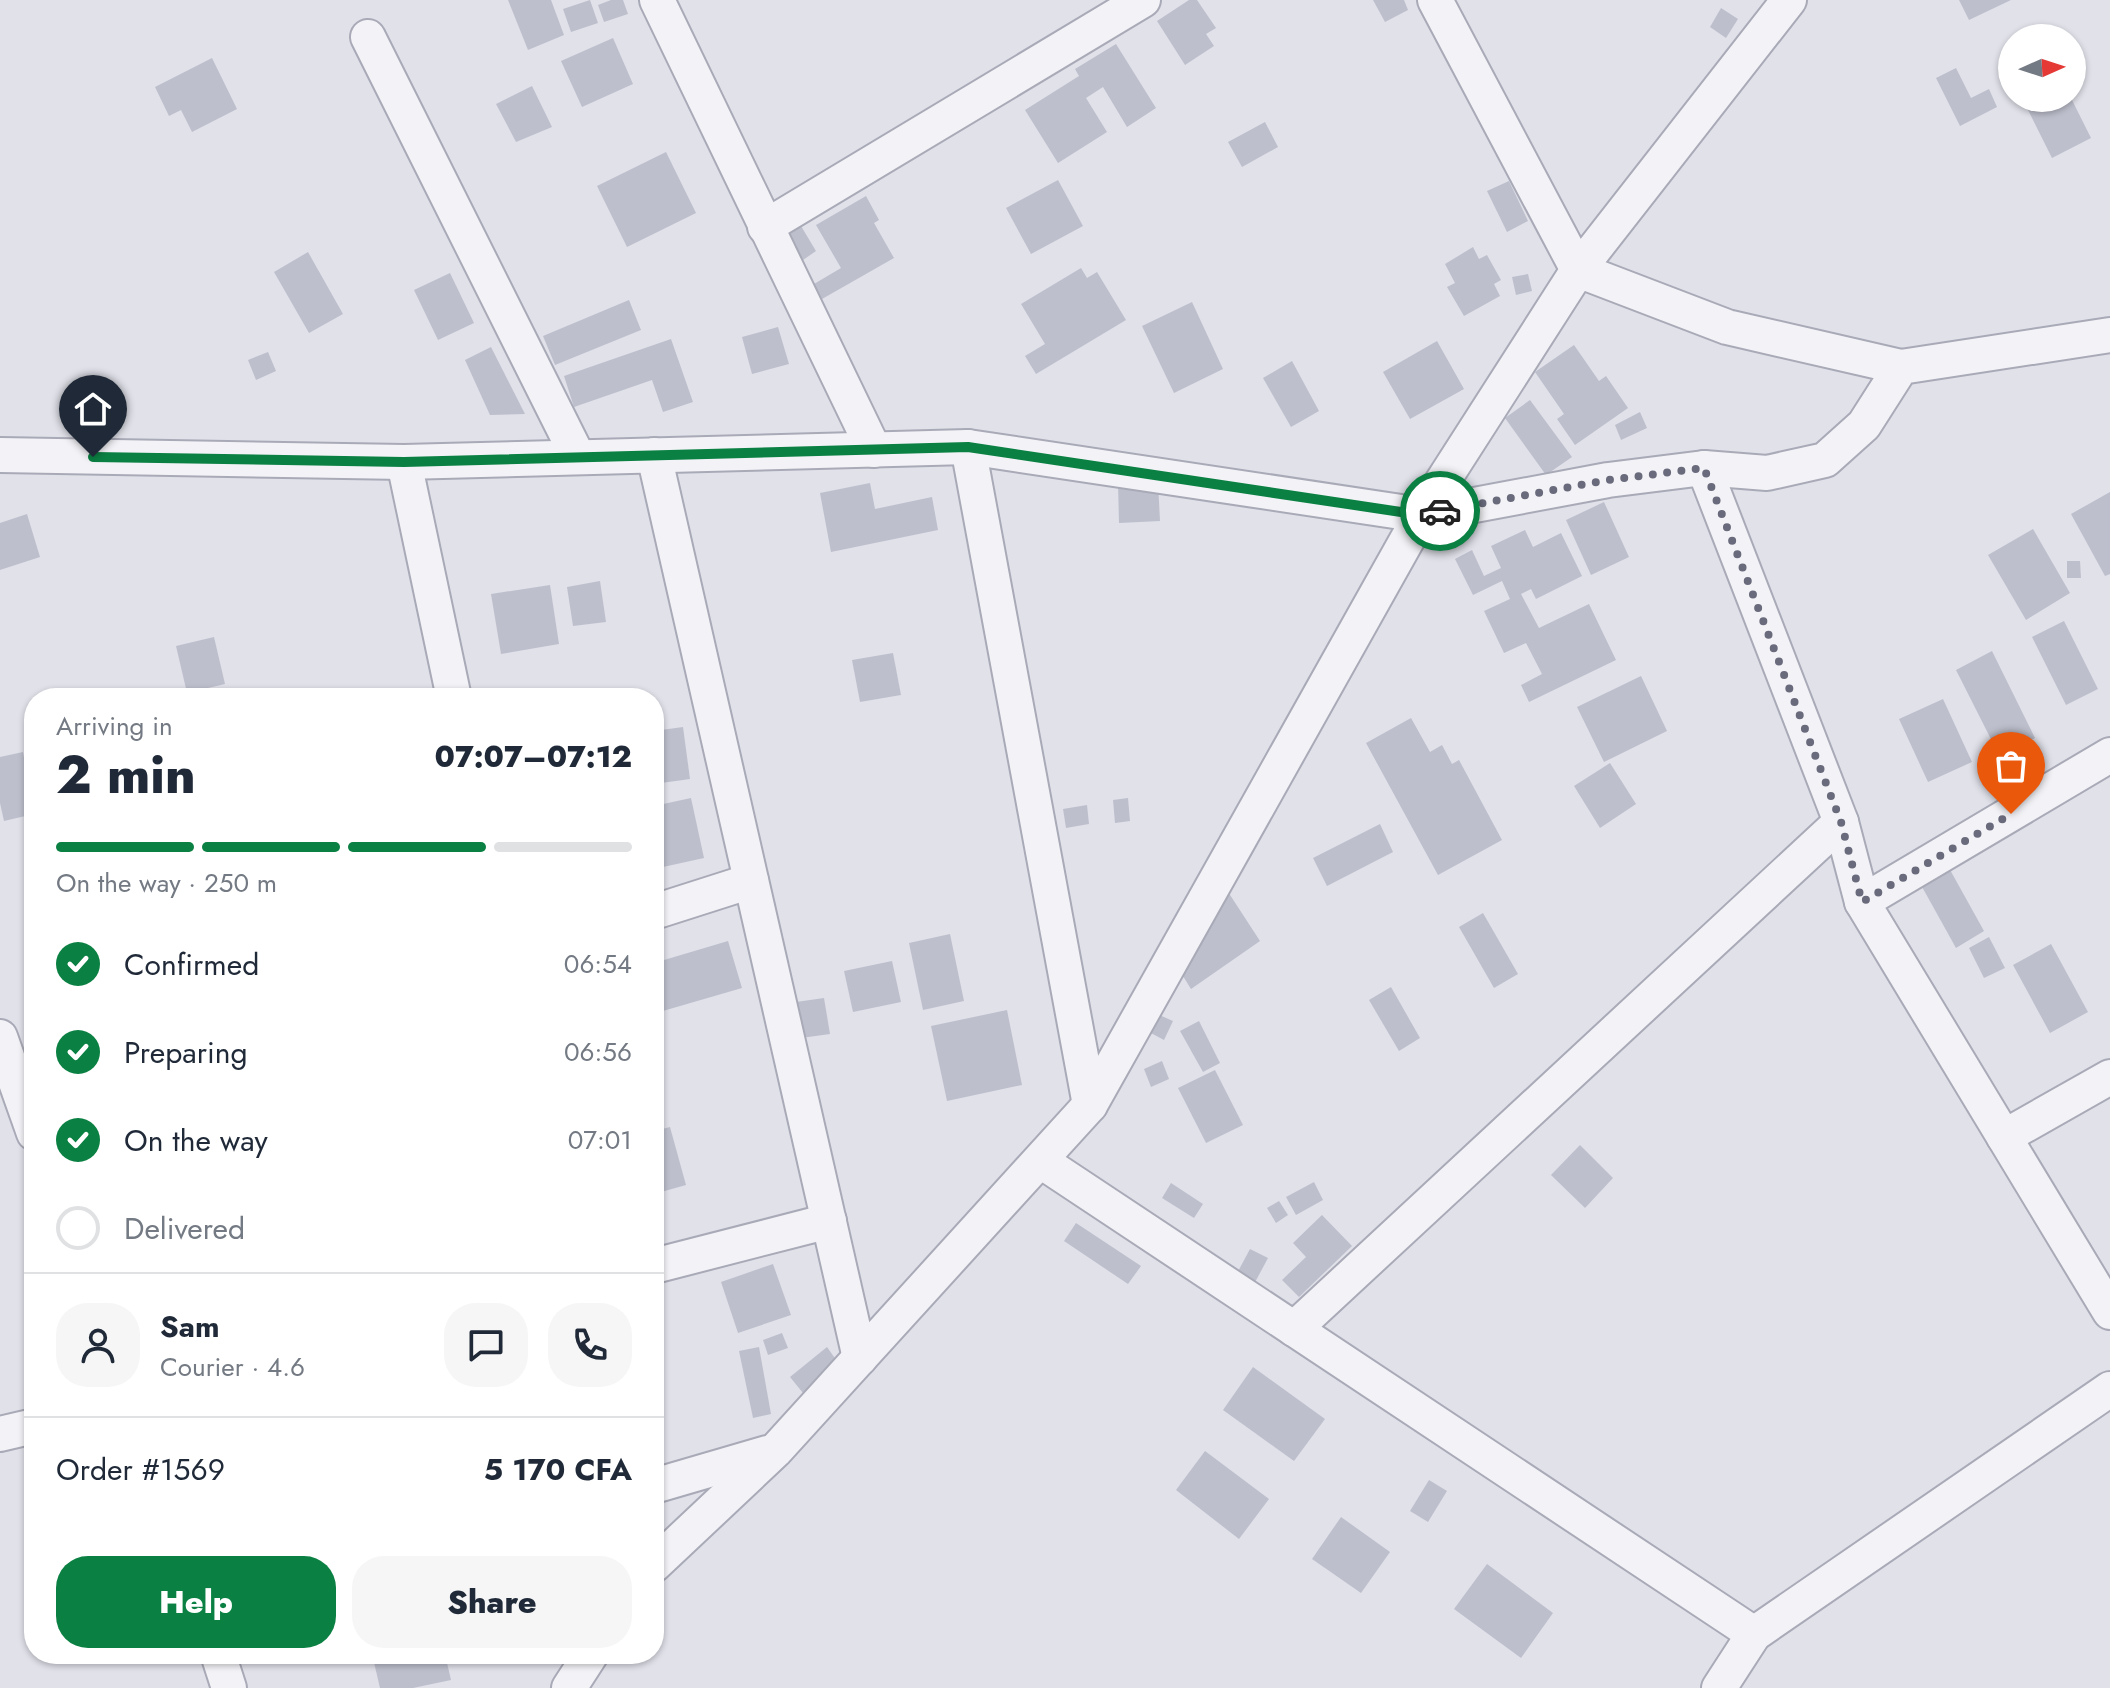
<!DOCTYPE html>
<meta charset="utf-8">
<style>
:root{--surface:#fff;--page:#f6f6f7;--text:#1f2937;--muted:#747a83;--line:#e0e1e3;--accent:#0b8043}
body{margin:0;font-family:Jost,sans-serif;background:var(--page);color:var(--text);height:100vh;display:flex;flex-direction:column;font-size:30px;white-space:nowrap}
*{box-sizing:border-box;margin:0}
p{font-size:26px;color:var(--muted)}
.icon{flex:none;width:44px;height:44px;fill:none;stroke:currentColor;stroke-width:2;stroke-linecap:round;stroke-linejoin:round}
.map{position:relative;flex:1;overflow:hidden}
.sheet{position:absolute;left:24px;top:688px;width:640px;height:976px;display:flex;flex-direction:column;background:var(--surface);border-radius:32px;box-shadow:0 2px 6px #0004}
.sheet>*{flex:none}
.needle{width:52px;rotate:87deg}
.fabs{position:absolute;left:1998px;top:24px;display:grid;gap:16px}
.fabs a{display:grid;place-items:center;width:88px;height:88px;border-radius:50%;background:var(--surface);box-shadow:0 2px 6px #0004;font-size:40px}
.pin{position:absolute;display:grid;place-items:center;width:68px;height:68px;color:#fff;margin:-82px -34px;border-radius:50% 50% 50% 0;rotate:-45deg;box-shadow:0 0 8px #0007}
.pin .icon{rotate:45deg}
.courier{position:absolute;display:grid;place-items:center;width:80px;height:80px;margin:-40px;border:6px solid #0b8043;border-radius:50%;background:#fff;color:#222;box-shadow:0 2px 10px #0007}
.headline em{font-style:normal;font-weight:800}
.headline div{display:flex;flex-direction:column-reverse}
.headline{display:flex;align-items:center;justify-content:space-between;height:136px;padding:0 32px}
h1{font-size:52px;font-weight:800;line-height:60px}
.bar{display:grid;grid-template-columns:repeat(4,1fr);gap:12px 8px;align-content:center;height:96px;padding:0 32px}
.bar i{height:10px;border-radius:6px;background:var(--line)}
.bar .active{background:var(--accent)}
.bar p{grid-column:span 4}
.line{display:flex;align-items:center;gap:20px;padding:0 32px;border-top:2px solid var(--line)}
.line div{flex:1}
.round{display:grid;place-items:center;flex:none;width:84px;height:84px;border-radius:32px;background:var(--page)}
ol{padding:0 32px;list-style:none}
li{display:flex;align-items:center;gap:24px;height:88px}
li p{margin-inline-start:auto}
li .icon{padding:8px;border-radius:50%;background:var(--accent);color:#fff;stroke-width:4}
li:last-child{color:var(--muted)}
li i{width:44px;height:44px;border:4px solid var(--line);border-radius:50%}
.action{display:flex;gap:16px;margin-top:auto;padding:16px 32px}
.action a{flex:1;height:92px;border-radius:32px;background:var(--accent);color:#fff;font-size:32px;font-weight:800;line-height:92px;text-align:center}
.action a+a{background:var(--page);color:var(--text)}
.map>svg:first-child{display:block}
.building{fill:#bdbfcc}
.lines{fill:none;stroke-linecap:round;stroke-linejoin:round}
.street-casing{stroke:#a9aab7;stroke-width:38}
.street{stroke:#f3f3f7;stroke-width:34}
.done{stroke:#696a7c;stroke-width:8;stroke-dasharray:0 14.4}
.route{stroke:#0b8043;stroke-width:10}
</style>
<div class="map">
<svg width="2110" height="1688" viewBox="0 0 2110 1688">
<rect width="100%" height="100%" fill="#e0e1e9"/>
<!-- building -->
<g class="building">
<path d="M508,0H551L564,35L528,50Z"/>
<path d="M590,0L598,23L571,32L563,9Z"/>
<path d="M611,0H623L628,14L604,22L598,5Z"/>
<path d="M1189,0H1197L1216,28L1206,34L1214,46L1185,65L1157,21Z"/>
<path d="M1373,0H1404L1408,10L1385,22Z"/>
<path d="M1959,0H2011L1969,20Z"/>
<path d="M1721,8L1738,19L1726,38L1710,27Z"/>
<path d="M613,38L633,84L582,107L561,61Z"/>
<path d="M1116,44L1156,108L1127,127L1103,87L1086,98L1107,132L1058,163L1025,110L1079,76L1075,69Z"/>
<path d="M212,58L237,109L192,132L181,110L169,116L155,87Z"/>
<path d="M1956,68L1971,98L1989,89L1997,107L1960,126L1936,78Z"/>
<path d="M532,86L552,127L516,142L496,104Z"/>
<path d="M2027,98H2071L2091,138L2052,158L2023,100Z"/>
<path d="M1265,122L1278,147L1242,167L1228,142Z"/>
<path d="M666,152L696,213L627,247L597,186Z"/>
<path d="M1058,180L1083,226L1031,254L1006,208Z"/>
<path d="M1509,181L1528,221L1507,232L1487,191Z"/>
<path d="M866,196L879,220L874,223L894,258L822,299L814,284L841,268L816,225Z"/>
<path d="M801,226L816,251L803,260L788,235Z"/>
<path d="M1473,247L1479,259L1487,255L1501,280L1494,284L1500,296L1464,316L1447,287L1455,283L1445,264Z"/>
<path d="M308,252L343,314L309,333L274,272Z"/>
<path d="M1081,268L1087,278L1097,272L1126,320L1036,374L1025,356L1045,344L1021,304Z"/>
<path d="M450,273L474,323L438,340L414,290Z"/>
<path d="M1528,274L1532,291L1516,295L1512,277Z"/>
<path d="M629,300L641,330L555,365L543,336Z"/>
<path d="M1192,302L1223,369L1174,393L1142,326Z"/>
<path d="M778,327L789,364L752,374L742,337Z"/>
<path d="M671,339L693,402L663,412L652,380L574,407L564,376Z"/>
<path d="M1437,341L1464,389L1410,419L1383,372Z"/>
<path d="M1574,345L1599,381L1606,376L1628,408L1575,445L1557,419L1564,414L1535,372Z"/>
<path d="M491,347L525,414L490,415L465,360Z"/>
<path d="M268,352L276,371L256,380L248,360Z"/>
<path d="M1292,361L1319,411L1291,427L1263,378Z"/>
<path d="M1530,400L1572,457L1546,475L1505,418Z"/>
<path d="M1640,412L1647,428L1621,440L1615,425Z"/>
<path d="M1158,481L1160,521L1119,523L1118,483Z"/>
<path d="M870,483L875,509L932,497L938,530L831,552L820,493Z"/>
<path d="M2110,492V574L2105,576L2071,514Z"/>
<path d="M1604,502L1629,557L1591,575L1566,520Z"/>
<path d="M27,514L40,557L0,570V523Z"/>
<path d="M2033,529L2070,593L2026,620L1988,555Z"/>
<path d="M1525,530L1533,547L1561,533L1582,576L1536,599L1531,589L1521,594L1539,628L1589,604L1616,660L1529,702L1521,685L1542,674L1526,643L1504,653L1484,611L1510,599L1502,581L1473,595L1455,559L1472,550L1484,576L1501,568L1491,546Z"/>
<path d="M2067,561H2080L2081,578H2067Z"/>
<path d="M600,581L606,622L573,626L567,587Z"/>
<path d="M550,585L559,644L501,654L491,594Z"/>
<path d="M2064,621L2098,689L2066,705L2032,637Z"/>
<path d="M214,637L225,684L187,693L176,646Z"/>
<path d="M1992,651L2035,738L2000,757L1956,670Z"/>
<path d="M893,653L901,695L860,702L852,660Z"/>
<path d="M1641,676L1667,731L1604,762L1577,707Z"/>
<path d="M1943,699L1972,762L1928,782L1899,719Z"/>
<path d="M1411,718L1430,752L1442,745L1452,764L1459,760L1502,840L1438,875L1366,743Z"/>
<path d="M683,727L690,779L654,784V731Z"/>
<path d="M23,752L34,814L4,821L0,803V757Z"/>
<path d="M1610,763L1636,804L1600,828L1574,786Z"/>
<path d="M691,798L704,858L663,867L654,827V806Z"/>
<path d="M1128,798L1130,821L1115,823L1113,800Z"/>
<path d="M1087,805L1089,824L1066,828L1063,809Z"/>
<path d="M1380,824L1393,852L1327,886L1313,858Z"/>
<path d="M1949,868L1984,931L1956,948L1921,885Z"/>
<path d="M1219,878L1260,941L1191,989L1178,968Z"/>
<path d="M1483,913L1518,974L1494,988L1459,927Z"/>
<path d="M950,934L964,1001L923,1010L909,943Z"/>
<path d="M1989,937L2005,968L1984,978L1969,948Z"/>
<path d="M728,941L742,988L656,1013L654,963Z"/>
<path d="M2051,944L2088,1012L2050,1033L2013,965Z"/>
<path d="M892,961L901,1002L853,1012L844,971Z"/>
<path d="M1391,987L1420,1038L1399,1051L1369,1000Z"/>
<path d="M824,998L830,1034L801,1038L796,1002Z"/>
<path d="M1007,1010L1022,1085L947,1101L931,1026Z"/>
<path d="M1157,1014L1173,1021L1164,1040L1149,1032Z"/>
<path d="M1199,1021L1220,1063L1203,1072L1180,1031Z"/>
<path d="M1162,1061L1169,1079L1151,1087L1144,1069Z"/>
<path d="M1215,1070L1243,1125L1206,1143L1178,1088Z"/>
<path d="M670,1127L686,1185L654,1194V1131Z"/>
<path d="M1580,1145L1613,1178L1585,1208L1551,1175Z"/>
<path d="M1314,1182L1323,1200L1296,1215L1286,1197Z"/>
<path d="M1171,1183L1203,1204L1194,1218L1162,1198Z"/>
<path d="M1279,1201L1288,1215L1276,1223L1267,1208Z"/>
<path d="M1322,1215L1352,1246L1299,1297L1282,1280L1306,1257L1293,1243Z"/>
<path d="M1076,1223L1141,1266L1128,1284L1064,1241Z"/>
<path d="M1250,1249L1268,1258L1253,1286L1235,1277Z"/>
<path d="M773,1264L791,1315L738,1333L721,1282Z"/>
<path d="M782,1333L788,1348L768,1355L763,1340Z"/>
<path d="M759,1347L771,1414L753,1418L739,1351Z"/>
<path d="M827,1347L839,1364L803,1393L790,1377Z"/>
<path d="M1253,1367L1325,1419L1294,1461L1223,1410Z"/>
<path d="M1205,1451L1269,1499L1239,1539L1176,1490Z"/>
<path d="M1429,1480L1447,1491L1428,1522L1410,1511Z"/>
<path d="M1341,1517L1390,1552L1361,1593L1312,1559Z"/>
<path d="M1487,1564L1553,1613L1521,1658L1454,1609Z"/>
<path d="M372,1654H445L451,1680L413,1688H380Z"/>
</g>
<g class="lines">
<defs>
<g id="street">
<path d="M657,0L874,450"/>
<path d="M1435,0L1578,270L1727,327L1901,367"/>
<path d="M368,37L578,457"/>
<path d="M765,227L1143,0"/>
<path d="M968,447L1090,1105"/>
<path d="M0,455L404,462L968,447L1421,515L1608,480L1704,468L1767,473L1825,460L1864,425L1901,367L2110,335"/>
<path d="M654,455L860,1358"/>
<path d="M404,462L454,698"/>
<path d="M1704,468L1841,822L1862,902L2110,1312"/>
<path d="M1862,902L2110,755"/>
<path d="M654,912L751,881"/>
<path d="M0,1037L34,1133"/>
<path d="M2004,1137L2110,1077"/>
<path d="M1041,1161L1754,1634"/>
<path d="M654,1266L829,1221"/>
<path d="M1294,1329L1841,822"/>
<path d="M0,1434L34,1426"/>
<path d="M654,1486L767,1453"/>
<path d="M654,1565L775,1451L1090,1105L1421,515L1578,270L1789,0"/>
<path d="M218,1654L229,1688"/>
<path d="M569,1688L591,1654"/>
<path d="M1719,1688L1754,1634L2110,1389"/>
</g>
</defs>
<!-- street casing -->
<use href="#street" class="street-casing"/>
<!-- street -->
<use href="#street" class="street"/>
</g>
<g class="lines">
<!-- done -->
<path class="done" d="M1440,511L1608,480L1704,468L1841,822L1862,902L2011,814"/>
<!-- route -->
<path class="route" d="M93,457L404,462L968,447L1421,515L1440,511"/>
</g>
</svg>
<div class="fabs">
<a><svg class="needle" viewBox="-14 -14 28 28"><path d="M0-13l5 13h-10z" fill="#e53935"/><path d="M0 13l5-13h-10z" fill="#747a83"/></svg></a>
</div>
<div class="pin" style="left:2011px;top:814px;background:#ea580c"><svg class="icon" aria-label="bag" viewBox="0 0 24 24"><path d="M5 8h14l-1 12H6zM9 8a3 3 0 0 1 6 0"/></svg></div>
<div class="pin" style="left:93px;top:457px;background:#1f2937"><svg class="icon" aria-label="home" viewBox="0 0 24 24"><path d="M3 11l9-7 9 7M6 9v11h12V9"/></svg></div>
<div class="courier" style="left:1440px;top:511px"><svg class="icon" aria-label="car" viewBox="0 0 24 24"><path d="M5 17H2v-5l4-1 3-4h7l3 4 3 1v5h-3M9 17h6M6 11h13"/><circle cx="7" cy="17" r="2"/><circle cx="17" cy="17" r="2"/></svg></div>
<section class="sheet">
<div class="headline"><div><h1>2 min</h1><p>Arriving in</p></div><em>07:07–07:12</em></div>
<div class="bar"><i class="active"></i><i class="active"></i><i class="active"></i><i></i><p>On the way · 250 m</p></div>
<ol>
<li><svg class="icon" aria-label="check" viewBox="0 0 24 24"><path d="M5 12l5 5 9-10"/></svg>Confirmed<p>06:54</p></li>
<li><svg class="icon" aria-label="check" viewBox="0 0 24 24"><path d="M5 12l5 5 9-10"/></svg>Preparing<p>06:56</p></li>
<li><svg class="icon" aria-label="check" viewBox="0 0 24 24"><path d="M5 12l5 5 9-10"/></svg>On the way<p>07:01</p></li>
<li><i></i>Delivered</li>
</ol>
<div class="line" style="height:144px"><a class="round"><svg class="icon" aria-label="person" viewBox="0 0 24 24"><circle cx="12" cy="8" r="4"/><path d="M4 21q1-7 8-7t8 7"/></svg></a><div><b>Sam</b><p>Courier · 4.6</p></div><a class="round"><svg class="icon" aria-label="chat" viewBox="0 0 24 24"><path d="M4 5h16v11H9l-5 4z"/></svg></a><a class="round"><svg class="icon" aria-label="phone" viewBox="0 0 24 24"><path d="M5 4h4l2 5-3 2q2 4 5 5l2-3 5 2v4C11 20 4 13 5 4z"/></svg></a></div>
<div class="line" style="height:104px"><div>Order #1569</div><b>5 170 CFA</b></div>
<div class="action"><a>Help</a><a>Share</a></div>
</section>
</div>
